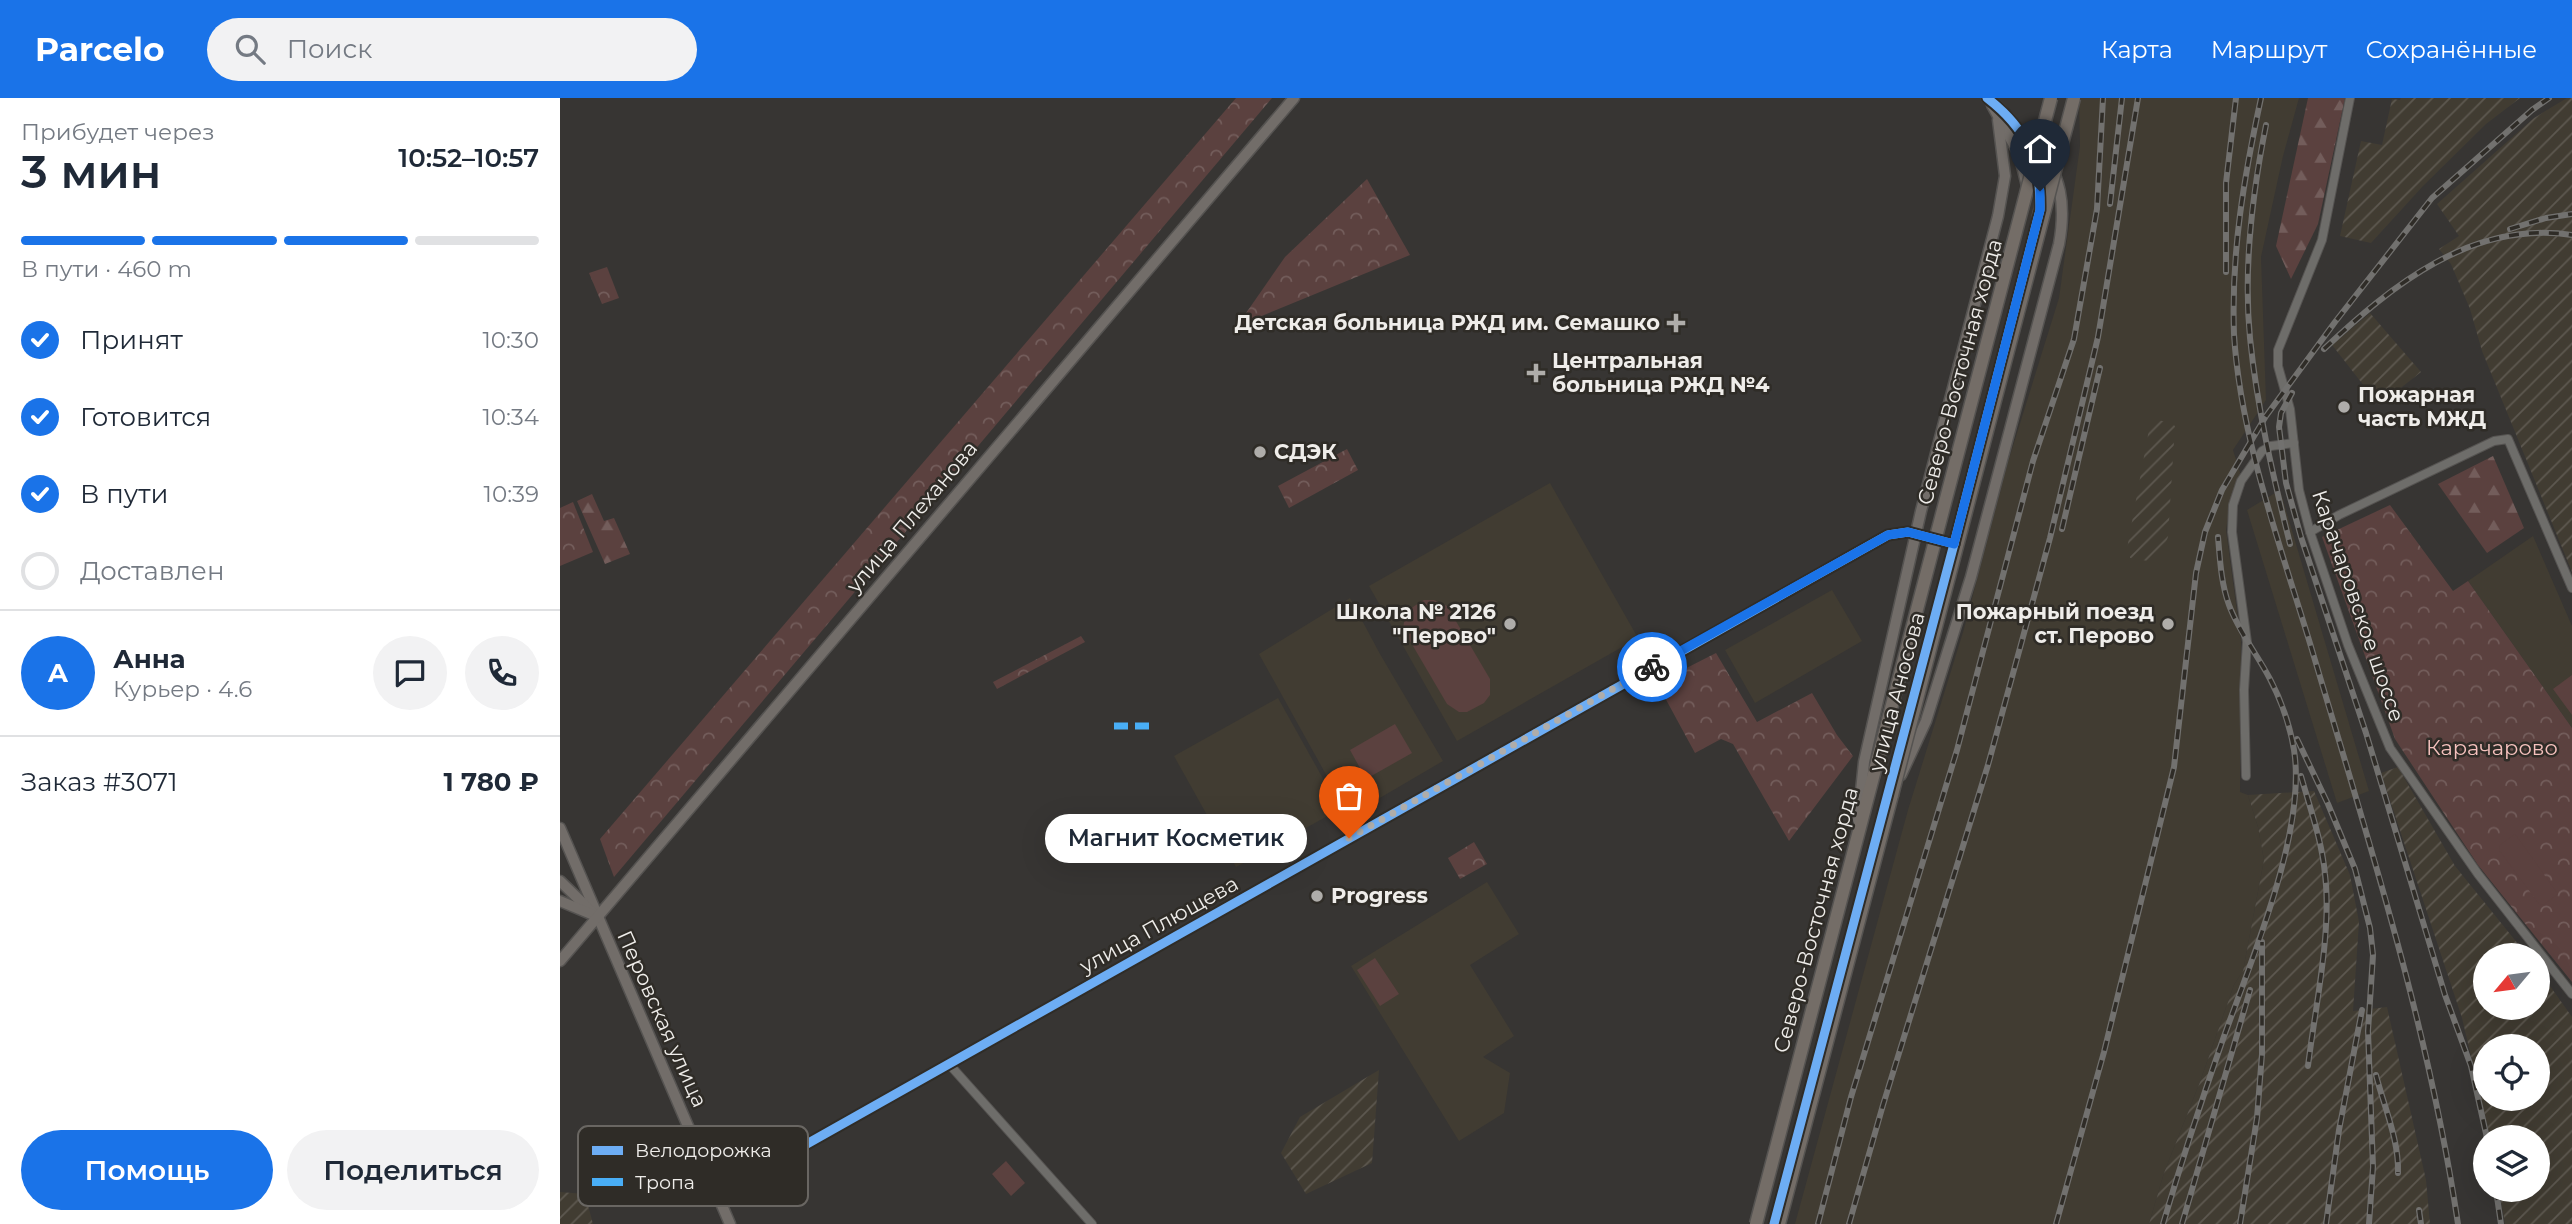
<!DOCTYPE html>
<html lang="ru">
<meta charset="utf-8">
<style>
:root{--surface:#fff;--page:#f2f2f3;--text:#1f2937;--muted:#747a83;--line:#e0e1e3;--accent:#1a73e8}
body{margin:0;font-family:Montserrat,sans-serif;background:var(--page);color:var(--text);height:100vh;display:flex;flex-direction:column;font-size:26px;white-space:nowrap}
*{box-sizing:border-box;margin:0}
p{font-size:23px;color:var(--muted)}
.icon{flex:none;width:38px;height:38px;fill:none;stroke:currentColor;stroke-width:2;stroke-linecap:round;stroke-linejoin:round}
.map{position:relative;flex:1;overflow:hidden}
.side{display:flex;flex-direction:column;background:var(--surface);width:560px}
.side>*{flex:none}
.needle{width:46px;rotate:241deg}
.controls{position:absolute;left:1913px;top:845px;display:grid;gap:14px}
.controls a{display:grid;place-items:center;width:77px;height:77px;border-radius:50%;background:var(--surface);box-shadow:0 7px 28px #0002;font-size:35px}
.pin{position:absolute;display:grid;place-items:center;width:60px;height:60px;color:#fff;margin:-72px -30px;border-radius:50% 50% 50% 0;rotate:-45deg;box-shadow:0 0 7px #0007}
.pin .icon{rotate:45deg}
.courier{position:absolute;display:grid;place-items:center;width:70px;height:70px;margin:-35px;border:5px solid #1a73e8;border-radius:50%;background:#fff;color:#222;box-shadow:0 2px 9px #0007}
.bubble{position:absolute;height:49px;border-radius:24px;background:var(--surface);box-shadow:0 7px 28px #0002;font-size:23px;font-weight:600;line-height:49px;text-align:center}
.overview em{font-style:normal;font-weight:600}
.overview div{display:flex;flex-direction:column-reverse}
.overview{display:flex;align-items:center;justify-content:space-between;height:119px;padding:0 21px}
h1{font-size:46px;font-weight:600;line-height:52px}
.bar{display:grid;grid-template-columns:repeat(4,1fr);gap:10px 7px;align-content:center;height:84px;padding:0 21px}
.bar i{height:9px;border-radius:5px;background:var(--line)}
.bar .on{background:var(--accent)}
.bar p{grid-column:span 4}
.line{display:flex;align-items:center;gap:18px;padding:0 21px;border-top:2px solid var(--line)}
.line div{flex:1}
.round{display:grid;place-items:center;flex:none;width:74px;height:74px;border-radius:37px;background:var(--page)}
ol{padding:0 21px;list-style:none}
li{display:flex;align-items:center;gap:21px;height:77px}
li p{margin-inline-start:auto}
li .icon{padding:7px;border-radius:50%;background:var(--accent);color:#fff;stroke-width:4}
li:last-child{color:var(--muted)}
li i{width:38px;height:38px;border:4px solid var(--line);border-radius:50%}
.action{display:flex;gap:14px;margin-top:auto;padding:14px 21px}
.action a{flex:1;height:80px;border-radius:42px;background:var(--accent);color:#fff;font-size:28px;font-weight:600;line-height:80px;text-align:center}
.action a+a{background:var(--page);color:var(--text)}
header{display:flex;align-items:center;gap:42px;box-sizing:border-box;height:98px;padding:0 35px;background:var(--accent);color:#fff}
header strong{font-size:33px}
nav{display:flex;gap:38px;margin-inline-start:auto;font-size:24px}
.search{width:490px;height:63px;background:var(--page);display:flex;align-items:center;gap:18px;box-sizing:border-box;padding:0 24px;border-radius:38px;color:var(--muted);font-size:26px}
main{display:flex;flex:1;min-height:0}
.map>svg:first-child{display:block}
.built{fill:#413c32}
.industrial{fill:url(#industrial-furrows);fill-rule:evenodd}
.forest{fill:url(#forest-firs)}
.park{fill:url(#park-crowns)}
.garden{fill:#5b413f}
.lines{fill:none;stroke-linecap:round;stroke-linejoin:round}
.street-casing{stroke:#555351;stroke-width:10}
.secondary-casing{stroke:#555351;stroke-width:13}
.primary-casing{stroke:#555351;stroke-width:15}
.street{stroke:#6e6d6a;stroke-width:8}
.secondary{stroke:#726d69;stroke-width:10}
.primary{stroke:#746d67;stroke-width:12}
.rail-casing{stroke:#72716f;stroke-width:6}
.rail{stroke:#2f2c27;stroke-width:3.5;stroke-dasharray:10;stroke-linecap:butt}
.secondary-bridge-casing{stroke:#555351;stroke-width:13;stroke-linecap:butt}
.primary-bridge-casing{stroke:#555351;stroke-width:15;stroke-linecap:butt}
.secondary-bridge{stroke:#726d69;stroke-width:10}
.primary-bridge{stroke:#746d67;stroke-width:12}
.quiet{stroke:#49aef6;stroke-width:7;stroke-dasharray:14 7;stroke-linecap:butt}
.cycleway-casing{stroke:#2f2c27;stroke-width:13}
.cycleway{stroke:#6dadf4;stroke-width:9}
.done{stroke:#afadaa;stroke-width:7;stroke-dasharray:0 12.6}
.route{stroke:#1a73e8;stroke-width:9}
.poi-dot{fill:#afadaa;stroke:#2f2c27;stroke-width:2.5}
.labels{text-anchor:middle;stroke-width:5;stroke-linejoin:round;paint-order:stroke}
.poi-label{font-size:21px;font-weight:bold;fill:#efedea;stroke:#2f2c27;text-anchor:start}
.street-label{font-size:21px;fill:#efedea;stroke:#2f2c27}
.park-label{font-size:21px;fill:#f5c1bd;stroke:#2f2c27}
.key{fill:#2f2c27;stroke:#696662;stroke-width:2}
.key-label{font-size:19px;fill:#efedea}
</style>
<header>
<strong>Parcelo</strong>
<div class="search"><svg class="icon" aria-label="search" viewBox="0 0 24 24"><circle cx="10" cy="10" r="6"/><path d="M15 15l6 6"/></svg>Поиск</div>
<nav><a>Карта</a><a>Маршрут</a><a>Сохранённые</a></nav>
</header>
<main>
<section class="side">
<div class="overview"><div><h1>3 мин</h1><p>Прибудет через</p></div><em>10:52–10:57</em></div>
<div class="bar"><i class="on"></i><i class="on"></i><i class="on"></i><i></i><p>В пути · 460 m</p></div>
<ol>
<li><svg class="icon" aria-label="check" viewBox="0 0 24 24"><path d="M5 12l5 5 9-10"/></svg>Принят<p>10:30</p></li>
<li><svg class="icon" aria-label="check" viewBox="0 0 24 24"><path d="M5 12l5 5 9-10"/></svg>Готовится<p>10:34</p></li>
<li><svg class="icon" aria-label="check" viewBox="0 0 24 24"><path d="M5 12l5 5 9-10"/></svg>В пути<p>10:39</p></li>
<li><i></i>Доставлен</li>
</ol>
<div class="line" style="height:126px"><b class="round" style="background:var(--accent);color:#fff">А</b><div><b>Анна</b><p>Курьер · 4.6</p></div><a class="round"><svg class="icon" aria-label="chat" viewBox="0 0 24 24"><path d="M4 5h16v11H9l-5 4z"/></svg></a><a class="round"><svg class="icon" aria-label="phone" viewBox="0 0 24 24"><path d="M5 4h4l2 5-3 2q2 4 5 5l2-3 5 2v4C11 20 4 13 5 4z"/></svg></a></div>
<div class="line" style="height:91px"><div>Заказ #3071</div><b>1 780 ₽</b></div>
<div class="action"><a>Помощь</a><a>Поделиться</a></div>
</section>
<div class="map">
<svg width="2012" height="1126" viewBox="0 0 2012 1126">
<defs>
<pattern id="industrial-furrows" width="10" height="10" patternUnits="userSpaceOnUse" patternTransform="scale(1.75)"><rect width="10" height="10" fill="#413c32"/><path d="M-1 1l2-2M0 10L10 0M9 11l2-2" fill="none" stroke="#5d5850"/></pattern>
<pattern id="forest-firs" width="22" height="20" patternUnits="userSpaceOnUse" patternTransform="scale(1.75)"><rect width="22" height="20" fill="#5b413f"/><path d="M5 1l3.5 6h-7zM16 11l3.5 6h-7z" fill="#735d5b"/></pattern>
<pattern id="park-crowns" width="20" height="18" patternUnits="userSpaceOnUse" patternTransform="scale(1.75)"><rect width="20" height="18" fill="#5b413f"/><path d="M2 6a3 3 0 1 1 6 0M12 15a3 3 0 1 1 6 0" fill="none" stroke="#735d5b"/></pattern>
</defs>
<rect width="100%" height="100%" fill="#373533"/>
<!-- built -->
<g class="built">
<path d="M1519,0H1739L1723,58L1701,159L1706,302L1673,352L1681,378L1671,402L1666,432L1681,543L1680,694L1688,697L1698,729L1704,762L1683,873L1674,887L1640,984L1604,1075L1589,1126H1235L1348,712L1404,531L1448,364L1499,200L1520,48Z"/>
<path d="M990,385L1078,540L897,643L809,488Z"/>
<path d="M1720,392L1809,693L1777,705L1687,412Z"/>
<path d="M1973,438L2012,528V630L1908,483Z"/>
<path d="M1272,492L1302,543L1195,605L1165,552Z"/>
<path d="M790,500L820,556L883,663L789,718L699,556Z"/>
<path d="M718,600L780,711L676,769L614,658Z"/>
<path d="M927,784L959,836L910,867L954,938L923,959L950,975L944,1015L899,1043L791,868Z"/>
</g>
<!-- industrial -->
<g class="industrial">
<path d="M1841,0H1960L1926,26L1863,88L1811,145L1780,138L1801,43L1822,47L1832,1L1840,2Z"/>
<path d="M2007,0H2012V474L1922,253L1910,211L1891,166L1879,151L1899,138L1877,106L1974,20Z"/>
<path d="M1810,215L1861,274L1819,307L1772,247Z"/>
<path d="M1596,322L1609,324L1615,328L1608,439L1601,457L1594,464L1570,460V457L1566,456L1590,326Z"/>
<path d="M1838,669L1895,768L1967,857L1925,858V910H1978V871L2012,919V1126H1945L1939,1092H1978V1040L1930,1039L1902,920L1821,675ZM1925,948H1978V1001H1925Z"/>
<path d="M1754,693L1790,777L1799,824L1793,913L1827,909L1866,1082L1870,1126H1589L1604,1075L1640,984L1674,887L1683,873L1704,762L1698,729L1688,697Z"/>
<path d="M819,972L812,1065L746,1096L721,1055L740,1019Z"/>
<path d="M0,1094L25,1096L33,1126H0Z"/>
</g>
<!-- forest -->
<g class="forest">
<path d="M1748,0H1785L1758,126L1731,181L1716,148Z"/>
<path d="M1933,358L1964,430L1927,455L1878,386Z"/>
<path d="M32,396L44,423L54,420L70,456L45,466L17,403Z"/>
</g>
<!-- park -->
<g class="park">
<path d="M676,0H712L54,779L40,741Z"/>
<path d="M807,81L850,157L677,228L725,159Z"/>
<path d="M47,169L59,200L42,206L29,175Z"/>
<path d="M787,351L798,372L729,410L718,388Z"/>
<path d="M13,404L33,454L0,468V410Z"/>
<path d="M1830,407L1893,493L1908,483L2012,630V884L1918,767L1835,641L1762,439Z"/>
<path d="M521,538L525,544L437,591L433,584Z"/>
<path d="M1156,555L1197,624L1252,595L1277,637L1293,658L1229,743L1173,646L1161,641L1135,655L1097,585Z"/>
<path d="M914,744L927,766L900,781L888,760Z"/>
</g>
<!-- garden -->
<g class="garden">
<path d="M864,502H874L887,508L930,581V597L924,605L907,614H899L887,606L843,531C845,514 850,510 864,502Z"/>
<path d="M2012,577V617L1993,591Z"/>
<path d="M835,626L852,655L806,681L790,652Z"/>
<path d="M1955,736L1998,796L1983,807L1979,806L1939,752L1940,747Z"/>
<path d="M815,860L839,896L820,908L797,872Z"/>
<path d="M446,1063L465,1085L451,1098L432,1076Z"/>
</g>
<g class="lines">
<defs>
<g id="street">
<path d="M1790,0L1762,142L1718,252V268L1730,311L1739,392L1750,434L1788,547L1830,650L1918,776L2012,896"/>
<path d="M1750,434L1779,417L1934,343L1948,341L2012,490"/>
<path d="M1686,678L1684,592L1687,544L1672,434L1673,407L1681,383L1702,353L1711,348L1734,345"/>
<path d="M389,966L532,1126"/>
<path d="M158,1096L1328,437L1348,434L1394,446"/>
</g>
<g id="secondary">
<path d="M1427,0C1455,22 1471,44 1478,80C1480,93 1482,105 1478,118"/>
<path d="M1432,7L1459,56L1467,88"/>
<path d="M1399,267L1438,118L1445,78L1438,22"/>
<path d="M1341,677L1366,623L1411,479L1499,146C1506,107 1502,77 1475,45"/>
<path d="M0,730L170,1126"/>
<path d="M0,783L32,814"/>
<path d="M0,803L31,816"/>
<path d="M0,863L734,0"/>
</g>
<path id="primary" d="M1219,1126L1332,697"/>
</defs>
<!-- street casing -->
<use href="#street" class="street-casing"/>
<!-- secondary casing -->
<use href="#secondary" class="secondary-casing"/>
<!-- primary casing -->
<use href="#primary" class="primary-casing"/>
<!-- street -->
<use href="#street" class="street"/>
<!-- secondary -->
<use href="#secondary" class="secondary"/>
<!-- primary -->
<use href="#primary" class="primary"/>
<defs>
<g id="rail">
<path d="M1701,0C1684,79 1671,154 1674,236C1680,340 1722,452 1752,552C1808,741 1869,930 1898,1126"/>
<path d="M1706,27C1692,97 1683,169 1690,240C1697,310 1713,378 1730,446"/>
<path d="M1550,106L1562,0"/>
<path d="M1950,131L1986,120L2012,116"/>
<path d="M1666,174V85L1676,0"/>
<path d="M1764,251C1832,187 1912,122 2012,137"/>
<path d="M1732,295L1721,315L1719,329L1726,385L1741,439L1806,635L1885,897L1911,968L1927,1040"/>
<path d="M1502,431L1540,270"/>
<path d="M1737,641L1768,706L1795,771L1810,830L1813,857L1808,933L1813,1069L1809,1126"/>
<path d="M1741,678C1750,710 1762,743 1765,776C1772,834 1755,910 1748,968"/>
<path d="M1816,977C1824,1009 1839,1041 1838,1075"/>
<path d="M1936,1092L1941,1126"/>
<path d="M1859,1112L1861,1126"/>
<path d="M1258,1126L1291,999L1397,652L1473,363L1514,241L1537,111L1543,0"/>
<path d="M1289,1126L1323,1007L1428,667L1490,440L1538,239L1578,0"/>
<path d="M1496,1126L1544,954L1614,669L1636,475L1645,434L1662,392L1706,318L1775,224L1872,100L1972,12L1989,0"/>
<path d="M1603,1126C1621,1065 1641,1004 1662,944C1690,865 1747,734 1734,652C1730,628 1721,602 1710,581C1697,556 1679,534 1669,507C1661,485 1660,462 1658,439"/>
<path d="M1622,1126L1690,892"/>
<path d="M1680,1126L1697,1020L1702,956V844"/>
<path d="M1766,1126L1779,1032L1802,912"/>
</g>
</defs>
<!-- rail casing -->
<use href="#rail" class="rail-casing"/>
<!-- rail -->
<use href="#rail" class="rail"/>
<defs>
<path id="secondary-bridge" d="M1298,722L1304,664L1361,413L1399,267"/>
<g id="primary-bridge">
<path d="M1332,697L1514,0"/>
<path d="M1196,1126L1491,0"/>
</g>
</defs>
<!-- secondary-bridge casing -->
<use href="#secondary-bridge" class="secondary-bridge-casing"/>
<!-- primary-bridge casing -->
<use href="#primary-bridge" class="primary-bridge-casing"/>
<!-- secondary-bridge -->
<use href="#secondary-bridge" class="secondary-bridge"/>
<!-- primary-bridge -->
<use href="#primary-bridge" class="primary-bridge"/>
<!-- quiet -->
<path class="quiet" d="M554,628H589"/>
<defs>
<g id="cycleway">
<path d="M158,1096L1328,437L1348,434L1394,446"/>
<path d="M1214,1126L1394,446L1480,112C1481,62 1466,30 1427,0"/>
</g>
</defs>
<!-- cycleway casing -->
<use href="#cycleway" class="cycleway-casing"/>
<!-- cycleway -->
<use href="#cycleway" class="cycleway"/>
</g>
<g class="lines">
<!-- done -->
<path class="done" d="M789,740L1092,569"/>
<!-- route -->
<path class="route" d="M1092,569L1328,437L1348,434L1394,446L1480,112V93"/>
</g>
<!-- markers -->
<g class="poi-dot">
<path d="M1112.5 214.5h7v7h7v7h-7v7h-7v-7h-7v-7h7z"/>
<path d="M972.5 264.5h7v7h7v7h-7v7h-7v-7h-7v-7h7z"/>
<circle cx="1784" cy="309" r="7"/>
<circle cx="700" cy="354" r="7"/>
<circle cx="950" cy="526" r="7"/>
<circle cx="1608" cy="526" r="7"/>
<circle cx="757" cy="798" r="7"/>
</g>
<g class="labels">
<!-- poi labels -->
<g class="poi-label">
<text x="1100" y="232" text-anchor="end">Детская больница РЖД им. Семашко</text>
<text x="992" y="270">Центральная<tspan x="992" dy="24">больница РЖД №4</tspan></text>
<text x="1798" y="304">Пожарная<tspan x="1798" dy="24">часть МЖД</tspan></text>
<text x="714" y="361">СДЭК</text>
<text x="936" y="521" text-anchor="end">Школа № 2126<tspan x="936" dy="24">"Перово"</tspan></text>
<text x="1594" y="521" text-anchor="end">Пожарный поезд<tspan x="1594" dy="24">ст. Перово</tspan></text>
<text x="771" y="805">Progress</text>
</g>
<!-- street labels -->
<g class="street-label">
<text transform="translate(1400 274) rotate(-75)" y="7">Северо-Восточная хорда</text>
<text transform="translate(352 419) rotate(-50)" y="7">улица Плеханова</text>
<text transform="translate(1798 508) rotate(71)" y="7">Карачаровское шоссе</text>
<text transform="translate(1337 594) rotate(-75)" y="7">улица Аносова</text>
<text transform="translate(1256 822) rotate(-75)" y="7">Северо-Восточная хорда</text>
<text transform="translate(599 827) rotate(-29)" y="7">улица Плющева</text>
<text transform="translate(102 921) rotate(66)" y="7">Перовская улица</text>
</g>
<!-- park labels -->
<g class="park-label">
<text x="1932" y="657">Карачарово</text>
</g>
</g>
<!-- legend -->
<rect x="18" y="1028" width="230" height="80" rx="10" class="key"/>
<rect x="32" y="1048" width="31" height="9" fill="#6dadf4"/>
<rect x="32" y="1080" width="31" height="8" fill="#49aef6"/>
<g class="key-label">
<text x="75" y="1059">Велодорожка</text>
<text x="75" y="1091">Тропа</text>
</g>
</svg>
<div class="controls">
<a><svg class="needle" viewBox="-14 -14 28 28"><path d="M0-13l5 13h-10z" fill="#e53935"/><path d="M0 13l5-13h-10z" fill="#747a83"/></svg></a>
<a><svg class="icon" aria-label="locate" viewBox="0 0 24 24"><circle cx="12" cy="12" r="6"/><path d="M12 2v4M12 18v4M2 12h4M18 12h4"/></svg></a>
<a><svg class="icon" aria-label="layers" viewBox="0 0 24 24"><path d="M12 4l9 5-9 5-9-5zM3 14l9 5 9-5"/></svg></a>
</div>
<div class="pin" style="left:789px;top:740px;background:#ea580c"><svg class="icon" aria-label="bag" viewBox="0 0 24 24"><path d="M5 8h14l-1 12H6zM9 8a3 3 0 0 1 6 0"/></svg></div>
<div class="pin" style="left:1480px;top:93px;background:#1f2937"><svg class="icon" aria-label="home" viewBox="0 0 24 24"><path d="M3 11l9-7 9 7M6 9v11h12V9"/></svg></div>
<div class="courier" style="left:1092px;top:569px"><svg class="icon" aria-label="bike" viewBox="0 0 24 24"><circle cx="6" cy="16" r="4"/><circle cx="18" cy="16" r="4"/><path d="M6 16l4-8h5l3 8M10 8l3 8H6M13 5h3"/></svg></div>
<div class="bubble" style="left:485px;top:716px;width:262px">Магнит Косметик</div>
</div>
</main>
